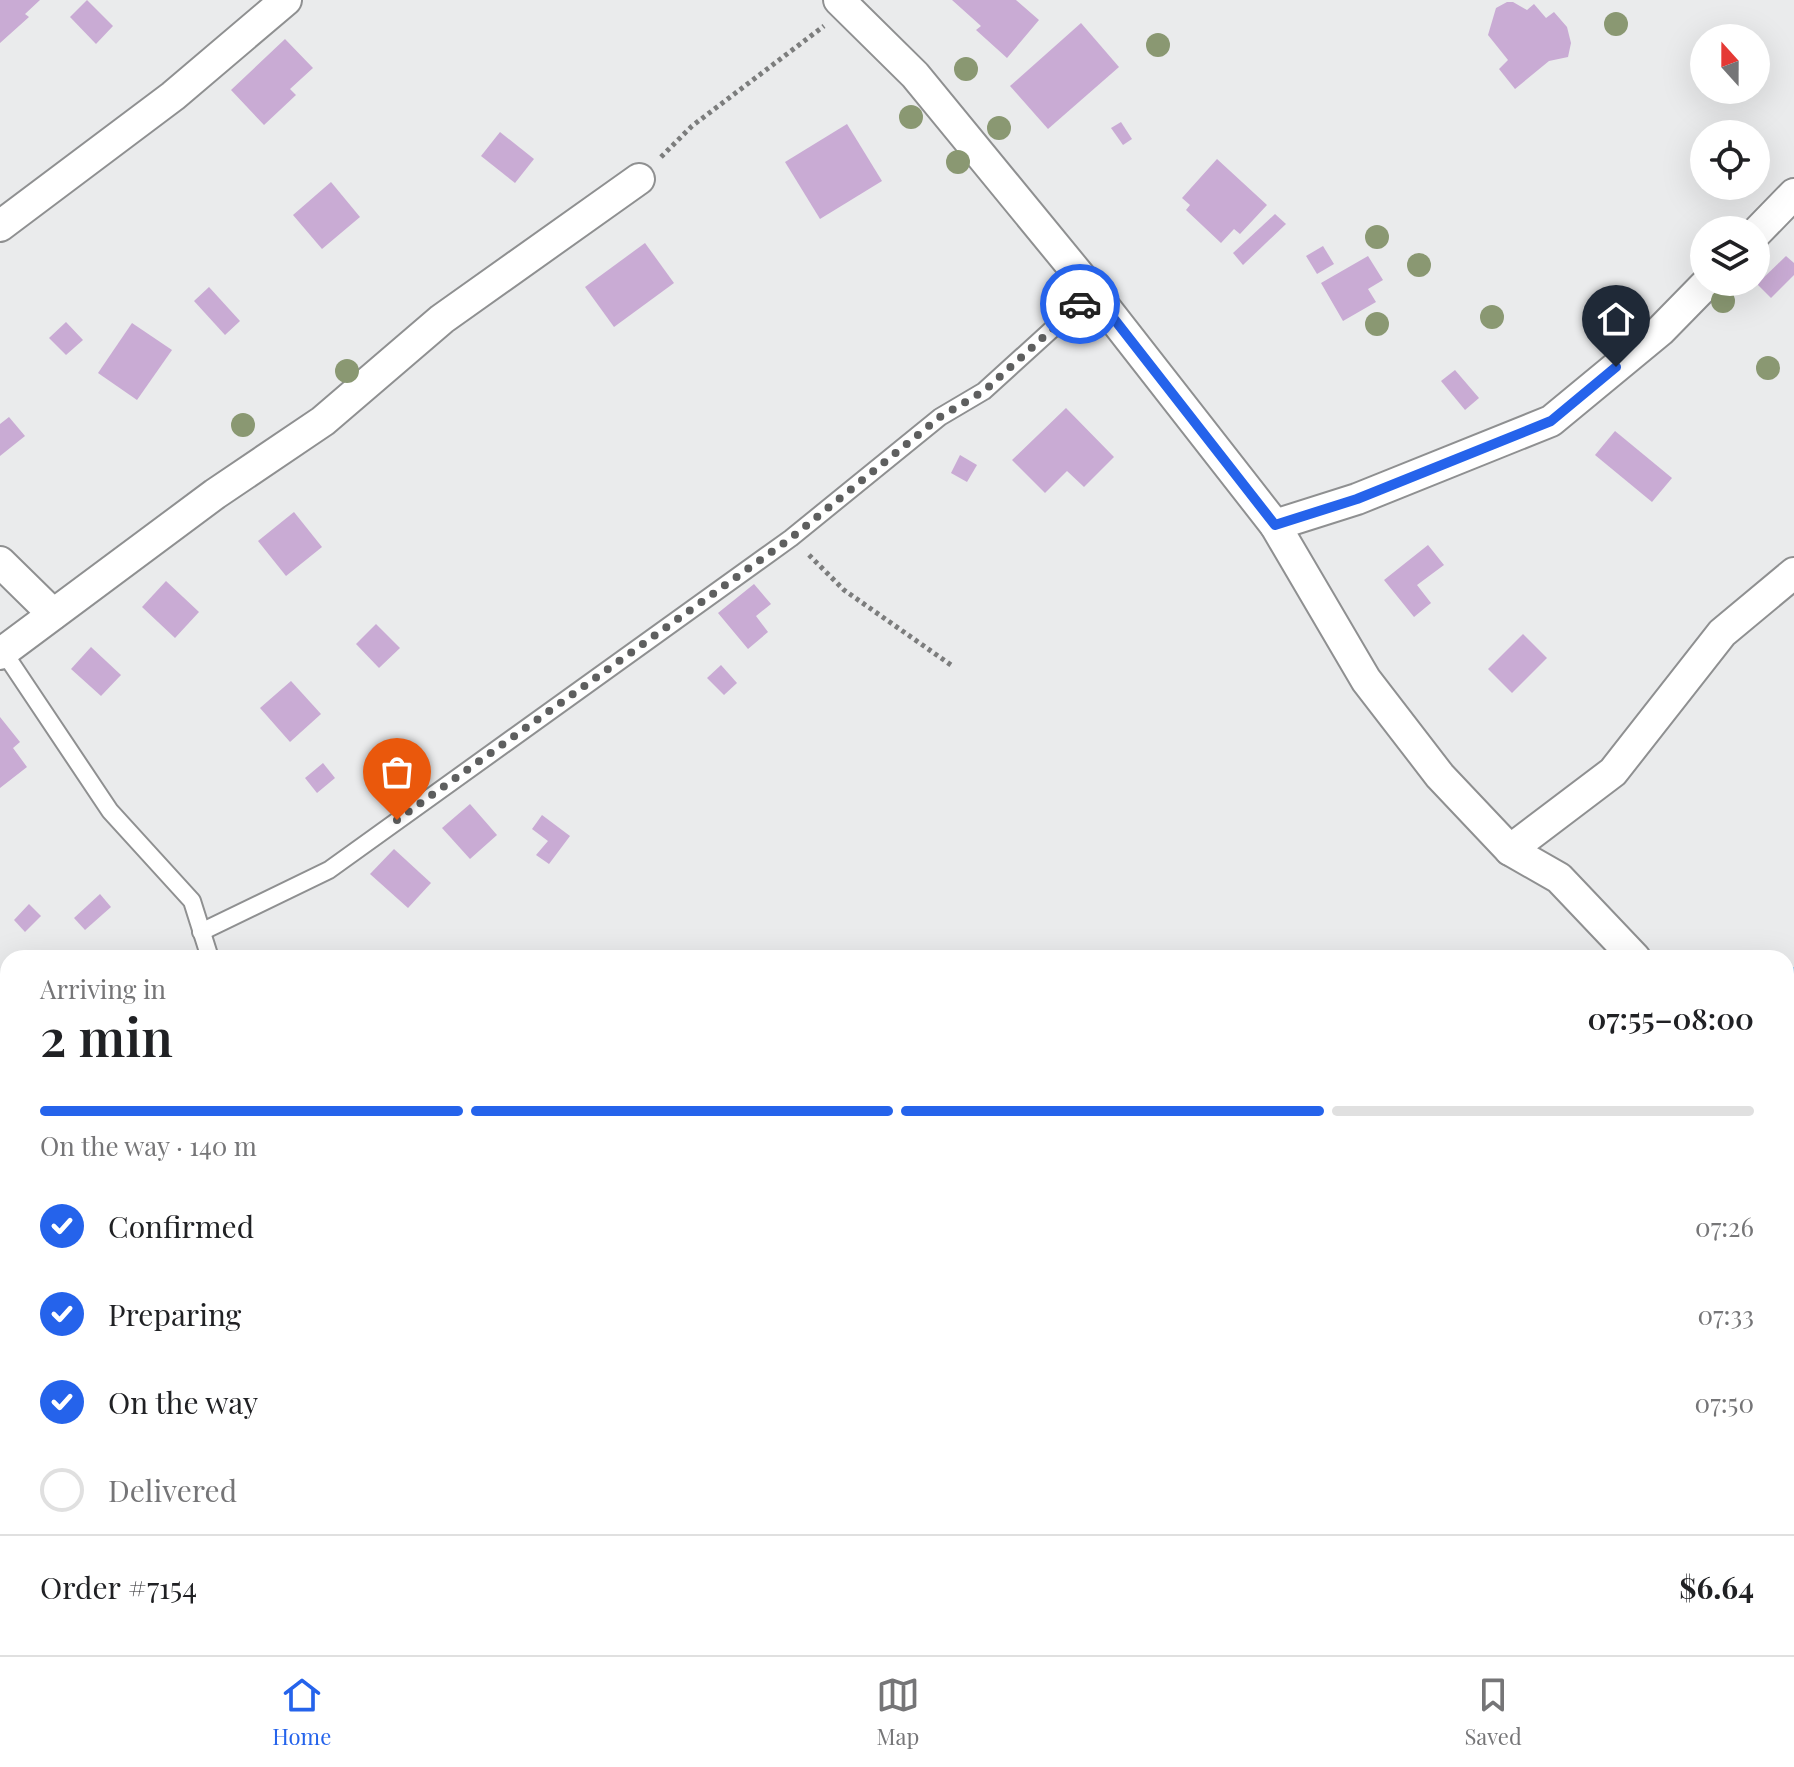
<!DOCTYPE html>
<meta charset="utf-8">
<style>
:root{--surface:#fff;--page:#f6f6f6;--text:#202124;--muted:#757577;--line:#e0e0e0;--accent:#2563eb}
body{margin:0;font-family:"Playfair Display",serif;background:var(--page);color:var(--text);height:100vh;display:flex;flex-direction:column;font-size:30px;white-space:nowrap}
*{box-sizing:border-box;margin:0}
p{font-size:26px;color:var(--muted)}
.icon{flex:none;width:44px;height:44px;fill:none;stroke:currentColor;stroke-width:2;stroke-linecap:round;stroke-linejoin:round}
.map{position:relative;flex:1;overflow:hidden}
.sheet{position:absolute;left:0px;top:950px;width:1794px;height:706px;display:flex;flex-direction:column;background:var(--surface);border-radius:24px 24px 0 0;box-shadow:0 8px 32px #0002}
.sheet>*{flex:none}
.needle{width:52px;rotate:339deg}
.controls{position:absolute;left:1690px;top:24px;display:grid;gap:16px}
.controls a{display:grid;place-items:center;width:80px;height:80px;border-radius:50%;background:var(--surface);box-shadow:0 8px 32px #0002;font-size:40px}
.pin{position:absolute;display:grid;place-items:center;width:68px;height:68px;color:#fff;margin:-82px -34px;border-radius:50% 50% 50% 0;rotate:-45deg;box-shadow:0 0 8px #0007}
.pin .icon{rotate:45deg}
.courier{position:absolute;display:grid;place-items:center;width:80px;height:80px;margin:-40px;border:6px solid #2563eb;border-radius:50%;background:#fff;color:#222;box-shadow:0 2px 10px #0007}
.headline em{font-style:normal;font-weight:600}
.headline div{display:flex;flex-direction:column-reverse}
.headline{display:flex;align-items:center;justify-content:space-between;height:136px;padding:0 40px}
h1{font-size:52px;font-weight:600;line-height:60px}
.bar{display:grid;grid-template-columns:repeat(4,1fr);gap:12px 8px;align-content:center;height:96px;padding:0 40px}
.bar i{height:10px;border-radius:6px;background:var(--line)}
.bar .current{background:var(--accent)}
.bar p{grid-column:span 4}
.line{display:flex;align-items:center;gap:20px;padding:0 40px;border-top:2px solid var(--line)}
.line div{flex:1}
ol{padding:0 40px;list-style:none}
li{display:flex;align-items:center;gap:24px;height:88px}
li p{margin-inline-start:auto}
li .icon{padding:8px;border-radius:50%;background:var(--accent);color:#fff;stroke-width:4}
li:last-child{color:var(--muted)}
li i{width:44px;height:44px;border:4px solid var(--line);border-radius:50%}
.dock{display:flex;justify-content:space-around;align-items:center;height:112px;border-top:2px solid var(--line);background:var(--surface);font-size:22px;color:var(--muted)}
.dock a{display:grid;justify-items:center;gap:4px}
.dock .current{color:var(--accent)}
.map>svg:first-child{display:block}
.lines{fill:none;stroke-linecap:round;stroke-linejoin:round}
.stream{stroke:#a1d0f0;stroke-width:10}
.building{fill:#c9abd4}
.lane-casing{stroke:#8f9091;stroke-width:20}
.street-casing{stroke:#8f9091;stroke-width:34}
.path{stroke:#7c7d7d;stroke-width:5;stroke-dasharray:4 4;stroke-linecap:butt}
.lane{stroke:#fff;stroke-width:16}
.street{stroke:#fff;stroke-width:30}
.tree{fill:#8a9872}
.done{stroke:#5e5f5f;stroke-width:8;stroke-dasharray:0 14.4}
.route{stroke:#2563eb;stroke-width:10}
</style>
<div class="map">
<svg width="1794" height="1655" viewBox="0 0 1794 1655">
<rect width="100%" height="100%" fill="#eaebec"/>
<g class="lines">
<!-- stream -->
<path class="stream" d="M1786,980L1794,972"/>
</g>
<!-- building -->
<g class="building">
<path d="M0,0H40L25,14L29,17L0,43Z"/>
<path d="M87,0L113,26L96,44L70,17Z"/>
<path d="M952,0H1016L1039,20L1007,58L976,30L981,26Z"/>
<path d="M1507,2H1513L1527,10L1534,4L1546,18L1554,12L1567,27L1571,43L1568,57L1549,61L1515,89L1499,69L1508,60L1488,35L1496,8Z"/>
<path d="M1081,23L1119,67L1048,129L1010,86Z"/>
<path d="M285,39L313,68L290,89L296,95L264,125L231,90Z"/>
<path d="M1121,122L1132,139L1123,145L1111,128Z"/>
<path d="M847,124L882,181L820,219L785,162Z"/>
<path d="M500,132L534,159L515,183L481,156Z"/>
<path d="M1217,159L1267,205L1240,234L1234,229L1221,243L1186,210L1190,205L1182,198Z"/>
<path d="M331,182L360,217L322,249L293,215Z"/>
<path d="M1275,214L1286,224L1243,265L1233,253Z"/>
<path d="M645,243L674,283L614,327L585,287Z"/>
<path d="M1323,246L1334,264L1317,274L1306,256Z"/>
<path d="M1368,256L1383,280L1368,289L1376,302L1343,321L1321,283Z"/>
<path d="M1786,256L1794,263V275L1771,298L1757,284Z"/>
<path d="M209,287L240,321L225,335L194,301Z"/>
<path d="M66,322L83,340L66,355L49,338Z"/>
<path d="M132,323L172,350L137,400L98,373Z"/>
<path d="M1455,370L1479,398L1465,410L1441,381Z"/>
<path d="M1066,408L1114,457L1084,487L1067,471L1045,493L1012,460Z"/>
<path d="M9,417L25,436L0,456V424Z"/>
<path d="M1615,431L1672,478L1652,502L1595,455Z"/>
<path d="M960,455L977,465L967,482L951,473Z"/>
<path d="M294,512L322,547L286,576L258,541Z"/>
<path d="M1428,545L1444,565L1417,585L1431,603L1414,617L1384,580Z"/>
<path d="M166,581L199,612L175,638L142,607Z"/>
<path d="M754,584L771,604L756,616L768,632L748,649L718,613Z"/>
<path d="M376,624L400,648L379,668L356,644Z"/>
<path d="M1523,634L1547,658L1512,693L1488,669Z"/>
<path d="M91,647L121,675L101,696L71,669Z"/>
<path d="M721,665L737,683L724,695L707,678Z"/>
<path d="M291,681L321,714L290,742L260,708Z"/>
<path d="M0,717L20,742L13,748L27,767L0,788Z"/>
<path d="M323,763L335,778L317,793L305,778Z"/>
<path d="M470,804L497,835L470,859L442,828Z"/>
<path d="M542,815L570,836L549,864L536,855L548,841L532,829Z"/>
<path d="M394,849L431,883L408,908L370,874Z"/>
<path d="M100,894L111,907L85,930L74,918Z"/>
<path d="M29,904L41,916L25,932L14,920Z"/>
<path d="M8,994V1043L0,1034V1001Z"/>
<path d="M1109,1648H1169L1155,1655H1111Z"/>
</g>
<g class="lines">
<defs>
<g id="lane">
<path d="M3,651L110,811L192,901L210,958"/>
<path d="M201,932L329,870L791,538L940,417L984,391L1093,292"/>
<path d="M0,1068L8,1076"/>
<path d="M0,1545L8,1552"/>
<path d="M93,1648L98,1655"/>
</g>
<g id="street">
<path d="M839,0L915,75L1093,292L1275,525L1357,499L1551,421L1660,331L1708,282"/>
<path d="M0,226L173,96L286,0"/>
<path d="M1756,233L1794,194"/>
<path d="M1275,525L1366,680L1440,776L1510,850L1559,878L1635,958"/>
<path d="M0,562L53,614"/>
<path d="M0,654L215,494L323,421L442,319L639,179"/>
<path d="M1510,850L1613,772L1722,633L1794,573"/>
<path d="M1786,1228L1794,1235"/>
<path d="M1786,1438L1794,1434"/>
<path d="M1398,1655L1406,1648"/>
</g>
</defs>
<!-- lane casing -->
<use href="#lane" class="lane-casing"/>
<!-- street casing -->
<use href="#street" class="street-casing"/>
<!-- path -->
<g class="path">
<path d="M661,157L692,126L824,26"/>
<path d="M809,555L844,590L951,665"/>
<path d="M592,1648L594,1655"/>
<path d="M173,1655L228,1648"/>
</g>
<!-- lane -->
<use href="#lane" class="lane"/>
<!-- street -->
<use href="#street" class="street"/>
</g>
<!-- trees -->
<g class="tree">
<circle cx="1616" cy="24" r="12"/>
<circle cx="1158" cy="45" r="12"/>
<circle cx="966" cy="69" r="12"/>
<circle cx="911" cy="117" r="12"/>
<circle cx="999" cy="128" r="12"/>
<circle cx="958" cy="162" r="12"/>
<circle cx="1377" cy="237" r="12"/>
<circle cx="1419" cy="265" r="12"/>
<circle cx="1723" cy="301" r="12"/>
<circle cx="1492" cy="317" r="12"/>
<circle cx="1377" cy="324" r="12"/>
<circle cx="1768" cy="368" r="12"/>
<circle cx="347" cy="371" r="12"/>
<circle cx="243" cy="425" r="12"/>
</g>
<g class="lines">
<!-- done -->
<path class="done" d="M397,820L791,538L940,417L984,391L1080,304"/>
<!-- route -->
<path class="route" d="M1080,304L1093,292L1275,525L1357,499L1551,421L1616,367"/>
</g>
</svg>
<div class="controls">
<a><svg class="needle" viewBox="-14 -14 28 28"><path d="M0-13l5 13h-10z" fill="#e53935"/><path d="M0 13l5-13h-10z" fill="#757577"/></svg></a>
<a><svg class="icon" aria-label="locate" viewBox="0 0 24 24"><circle cx="12" cy="12" r="6"/><path d="M12 2v4M12 18v4M2 12h4M18 12h4"/></svg></a>
<a><svg class="icon" aria-label="layers" viewBox="0 0 24 24"><path d="M12 4l9 5-9 5-9-5zM3 14l9 5 9-5"/></svg></a>
</div>
<div class="pin" style="left:397px;top:820px;background:#ea580c"><svg class="icon" aria-label="bag" viewBox="0 0 24 24"><path d="M5 8h14l-1 12H6zM9 8a3 3 0 0 1 6 0"/></svg></div>
<div class="pin" style="left:1616px;top:367px;background:#1f2937"><svg class="icon" aria-label="home" viewBox="0 0 24 24"><path d="M3 11l9-7 9 7M6 9v11h12V9"/></svg></div>
<div class="courier" style="left:1080px;top:304px"><svg class="icon" aria-label="car" viewBox="0 0 24 24"><path d="M5 17H2v-5l4-1 3-4h7l3 4 3 1v5h-3M9 17h6M6 11h13"/><circle cx="7" cy="17" r="2"/><circle cx="17" cy="17" r="2"/></svg></div>
<section class="sheet">
<div class="headline"><div><h1>2 min</h1><p>Arriving in</p></div><em>07:55–08:00</em></div>
<div class="bar"><i class="current"></i><i class="current"></i><i class="current"></i><i></i><p>On the way · 140 m</p></div>
<ol>
<li><svg class="icon" aria-label="check" viewBox="0 0 24 24"><path d="M5 12l5 5 9-10"/></svg>Confirmed<p>07:26</p></li>
<li><svg class="icon" aria-label="check" viewBox="0 0 24 24"><path d="M5 12l5 5 9-10"/></svg>Preparing<p>07:33</p></li>
<li><svg class="icon" aria-label="check" viewBox="0 0 24 24"><path d="M5 12l5 5 9-10"/></svg>On the way<p>07:50</p></li>
<li><i></i>Delivered</li>
</ol>
<div class="line" style="height:104px"><div>Order #7154</div><b>$6.64</b></div>
</section>
</div>
<nav class="dock">
<a class="current"><svg class="icon" aria-label="home" viewBox="0 0 24 24"><path d="M3 11l9-7 9 7M6 9v11h12V9"/></svg>Home</a>
<a><svg class="icon" aria-label="map" viewBox="0 0 24 24"><path d="M3 6l6-2 6 2 6-2v14l-6 2-6-2-6 2zM9 4v14M15 6v14"/></svg>Map</a>
<a><svg class="icon" aria-label="saved" viewBox="0 0 24 24"><path d="M7 4h10v16l-5-4-5 4z"/></svg>Saved</a>
</nav>
